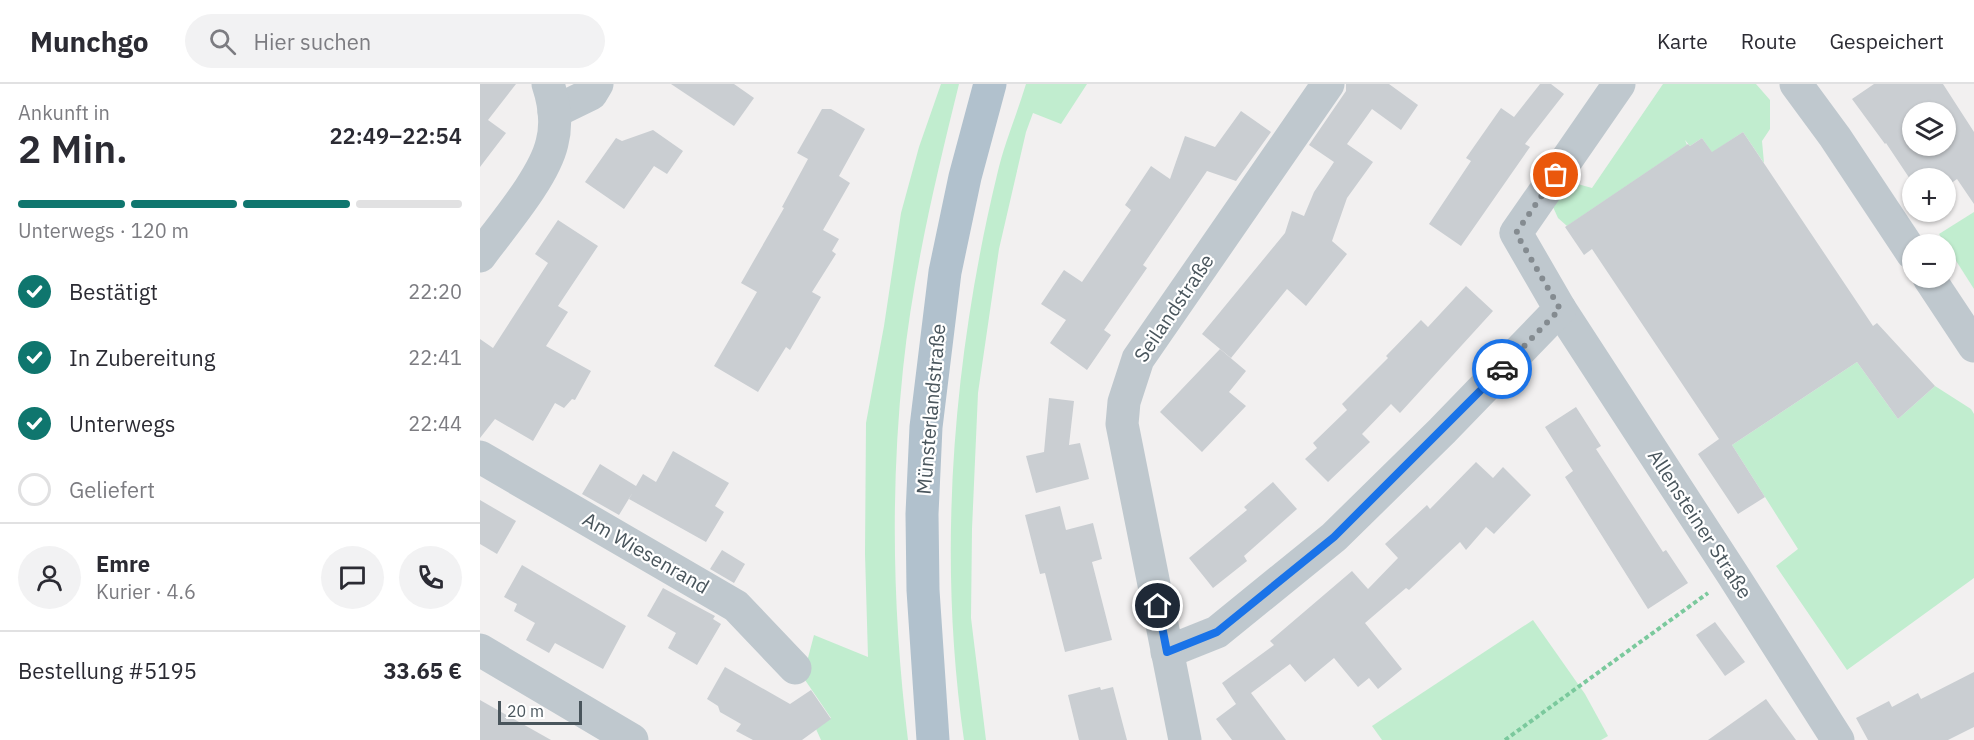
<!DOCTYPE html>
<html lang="de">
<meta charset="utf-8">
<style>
:root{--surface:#fff;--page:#f2f2f3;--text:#2b2b33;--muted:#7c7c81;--line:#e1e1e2;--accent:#0f766e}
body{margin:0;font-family:"IBM Plex Sans",sans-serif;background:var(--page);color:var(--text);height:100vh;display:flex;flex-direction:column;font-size:22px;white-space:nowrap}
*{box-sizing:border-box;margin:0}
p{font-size:20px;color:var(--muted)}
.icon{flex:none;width:33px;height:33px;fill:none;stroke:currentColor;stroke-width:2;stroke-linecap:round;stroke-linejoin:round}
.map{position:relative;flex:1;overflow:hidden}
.side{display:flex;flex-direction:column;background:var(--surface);width:480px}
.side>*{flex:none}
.tools{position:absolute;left:1422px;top:18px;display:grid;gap:12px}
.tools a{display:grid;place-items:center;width:54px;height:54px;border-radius:50%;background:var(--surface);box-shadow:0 2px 4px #0004;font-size:30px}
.scale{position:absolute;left:18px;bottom:15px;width:84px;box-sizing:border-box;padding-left:6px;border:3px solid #49555c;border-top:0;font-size:16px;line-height:21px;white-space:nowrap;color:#49555c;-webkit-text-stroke:4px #fff;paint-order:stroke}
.pin{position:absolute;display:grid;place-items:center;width:51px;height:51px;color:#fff;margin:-26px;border:3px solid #fff;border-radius:50%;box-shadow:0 2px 6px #0007}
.courier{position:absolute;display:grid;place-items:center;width:60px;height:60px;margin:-30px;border:4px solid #1a73e8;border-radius:50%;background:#fff;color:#222;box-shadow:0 2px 8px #0007}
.overview em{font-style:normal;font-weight:600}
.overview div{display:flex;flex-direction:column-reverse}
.overview{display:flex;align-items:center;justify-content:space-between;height:102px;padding:0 18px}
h1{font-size:39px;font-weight:600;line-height:45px}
.bar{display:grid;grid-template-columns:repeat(4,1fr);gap:9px 6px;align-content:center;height:72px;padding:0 18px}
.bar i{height:8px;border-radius:4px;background:var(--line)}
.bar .on{background:var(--accent)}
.bar p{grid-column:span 4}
.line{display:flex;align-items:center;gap:15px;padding:0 18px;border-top:2px solid var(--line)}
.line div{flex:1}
.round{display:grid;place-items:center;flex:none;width:63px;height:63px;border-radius:32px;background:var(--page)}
ol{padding:0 18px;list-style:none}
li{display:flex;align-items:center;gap:18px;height:66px}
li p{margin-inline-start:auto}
li .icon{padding:6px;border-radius:50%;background:var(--accent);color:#fff;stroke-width:4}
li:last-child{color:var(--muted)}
li i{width:33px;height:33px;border:3px solid var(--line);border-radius:50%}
header{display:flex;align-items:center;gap:36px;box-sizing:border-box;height:84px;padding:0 30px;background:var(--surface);border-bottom:2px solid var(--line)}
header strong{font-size:28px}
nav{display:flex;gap:33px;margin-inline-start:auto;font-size:21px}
.search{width:420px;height:54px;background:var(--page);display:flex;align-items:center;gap:15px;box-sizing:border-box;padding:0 21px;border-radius:33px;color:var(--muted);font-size:22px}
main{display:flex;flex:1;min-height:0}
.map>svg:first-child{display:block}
.green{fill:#c1edcf}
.building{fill:#caced2;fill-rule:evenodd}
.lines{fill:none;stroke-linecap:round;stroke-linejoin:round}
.path{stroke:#7bc99d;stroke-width:4;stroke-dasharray:4.5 3;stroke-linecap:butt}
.minor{stroke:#bfc8ce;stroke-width:33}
.major{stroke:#b1c1cd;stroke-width:33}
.done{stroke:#848b90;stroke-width:6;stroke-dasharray:0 10.8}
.route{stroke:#1a73e8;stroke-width:8}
.labels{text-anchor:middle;stroke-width:4.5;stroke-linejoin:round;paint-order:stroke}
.street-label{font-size:20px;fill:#49555c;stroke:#fff}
</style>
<header>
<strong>Munchgo</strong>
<div class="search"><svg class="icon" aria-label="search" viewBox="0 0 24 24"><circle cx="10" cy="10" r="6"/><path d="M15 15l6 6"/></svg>Hier suchen</div>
<nav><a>Karte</a><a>Route</a><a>Gespeichert</a></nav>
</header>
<main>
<section class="side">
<div class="overview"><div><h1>2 Min.</h1><p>Ankunft in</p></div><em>22:49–22:54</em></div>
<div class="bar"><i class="on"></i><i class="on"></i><i class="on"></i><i></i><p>Unterwegs · 120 m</p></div>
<ol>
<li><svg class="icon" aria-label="check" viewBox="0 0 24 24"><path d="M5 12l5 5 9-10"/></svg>Bestätigt<p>22:20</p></li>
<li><svg class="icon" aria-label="check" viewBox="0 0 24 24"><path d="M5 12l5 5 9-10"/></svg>In Zubereitung<p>22:41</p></li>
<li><svg class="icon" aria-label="check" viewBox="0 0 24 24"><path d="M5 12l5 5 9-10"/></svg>Unterwegs<p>22:44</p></li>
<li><i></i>Geliefert</li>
</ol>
<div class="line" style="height:108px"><a class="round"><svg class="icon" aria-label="person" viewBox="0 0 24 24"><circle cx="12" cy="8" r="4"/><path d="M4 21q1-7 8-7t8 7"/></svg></a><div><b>Emre</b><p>Kurier · 4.6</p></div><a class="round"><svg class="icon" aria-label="chat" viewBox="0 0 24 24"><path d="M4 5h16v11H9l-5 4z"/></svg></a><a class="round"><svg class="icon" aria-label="phone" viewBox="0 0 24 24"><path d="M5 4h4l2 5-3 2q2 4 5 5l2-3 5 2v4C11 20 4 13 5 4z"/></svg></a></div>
<div class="line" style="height:78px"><div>Bestellung #5195</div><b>33.65 €</b></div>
</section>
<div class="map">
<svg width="1494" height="656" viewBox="0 0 1494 656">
<rect width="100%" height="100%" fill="#f2f0f0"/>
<!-- green -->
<g class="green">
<path d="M461,0H479C456,93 433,189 423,285C410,408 413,534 428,656H341L336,645L351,634L323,593L334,551L388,573L385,470L386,339L404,242L421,129L439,63Z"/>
<path d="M546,0H607L581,40L553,29L546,48L519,165L498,309L492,445L491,534L506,656H484C457,469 473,274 517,91C524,60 537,30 546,0Z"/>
<path d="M1183,0H1276L1290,16V45L1282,57L1284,79L1263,48L1236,66L1233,70L1222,54L1210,62L1205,56L1207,61L1087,142L1078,134L1073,123L1087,97L1112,104Z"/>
<path d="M1494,128V205L1459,150Z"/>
<path d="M1377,278L1418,335L1455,302L1491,325L1494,330V494L1367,586L1296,482L1318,465L1252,361Z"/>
<path d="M1053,536L1105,610L1128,652L1121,656H902L892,642Z"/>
</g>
<!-- building -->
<g class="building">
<path d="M0,0H36L8,36L26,49L0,83Z"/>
<path d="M191,0H254L274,14L254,42Z"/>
<path d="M866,0H909L938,21L921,46L892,25L867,60L893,78L867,114L852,157L867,170L826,222L807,205L751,274L722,250L805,149L812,127L824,132L834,108L854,78L829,61L866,7Z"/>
<path d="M1060,0H1071L1084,10L1045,60L1050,63L981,162L949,140L991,77L986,74L1021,24L1034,33Z"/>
<path d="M1394,0H1463L1494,48V120L1477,95L1466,103V94H1432V98L1406,59L1405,60L1372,15ZM1432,28H1466V62H1432Z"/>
<path d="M342,25H351L385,45L359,92L370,99L343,146L359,155L352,167L356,170L332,208L341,213L310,266L306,263L278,308L234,282L277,208L261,199L304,124L302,123L328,75L317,69Z"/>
<path d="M761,27L791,48L756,97L727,87L663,181L667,184L624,246L631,251L607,286L570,259L586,236L561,220L584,186L602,198L651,126L645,121L671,82L690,95L705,52L735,63Z"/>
<path d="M173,46L203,67L187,90L174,82L144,125L105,98L136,54L142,57Z"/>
<path d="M1263,48L1393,242L1397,239L1455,302L1418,335L1377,278L1252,361L1285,413L1258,430L1218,370L1239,355L1112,165L1104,171L1085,143L1208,60L1210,62L1222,54L1232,68Z"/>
<path d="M78,136L118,162L78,222L88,228L66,262L111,287L95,316L92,315L84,324L75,319L53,357L15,335L0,354V255L13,264L68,179L55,170Z"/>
<path d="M986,202L1013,227L920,329L911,320L882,350L890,358L848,398L825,375L837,364L833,359L867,326L862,320L908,274L906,272L941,236L948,243Z"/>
<path d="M740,265L766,287L749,308L766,322L722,368L680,328Z"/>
<path d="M569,314L594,317L589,361L600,359L609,395L556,409L546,372L564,368Z"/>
<path d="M1096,323L1121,362L1116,365L1183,468L1186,466L1208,499L1168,525L1085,393L1093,387L1065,343Z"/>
<path d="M193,367L249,399L235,422L244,428L226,458L149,415L153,408L139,431L102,410L120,380L156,402L163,390L176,398Z"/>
<path d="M996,378L1013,394L1023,383L1051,411L1014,450L1006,443L986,466L980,458L929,506L926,504L885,539L922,585L898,605L889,594L878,603L854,574L825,598L810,580L771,609L806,656H752L736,635L756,620L742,599L794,561L790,557L872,487L888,505L918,474L905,460L947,421L950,425Z"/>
<path d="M793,398L817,425L764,472L767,477L733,504L709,474L767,426L764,423Z"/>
<path d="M0,416L36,437L17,470L0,460Z"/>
<path d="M580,422L586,446L613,439L622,475L612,478L632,556L585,568L565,489L560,490L545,431Z"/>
<path d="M242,466L265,480L254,499L230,485Z"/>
<path d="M42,481L146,542L123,585L75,559L69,569L46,556L55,539L34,527L37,520L24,513Z"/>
<path d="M183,504L235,532L233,535L241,540L217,581L188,564L196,549L167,532Z"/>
<path d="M1235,538L1265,578L1245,592L1216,551Z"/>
<path d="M245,583L310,620L331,606L351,635L322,656H273L256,647L261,640L240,628L238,622L227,615Z"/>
<path d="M1494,588V643L1468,656H1388L1376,634L1409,617L1412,623L1438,609L1441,615Z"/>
<path d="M620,603L621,606L633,603L647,656H599L588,611Z"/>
<path d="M1286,615L1316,656H1228Z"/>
<path d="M0,616L71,656H0Z"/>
</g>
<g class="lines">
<!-- path -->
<path class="path" d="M1025,656L1228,509"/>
<!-- minor -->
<g class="minor">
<path d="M1316,0L1355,53L1432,169"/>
<path d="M74,28L111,10L117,0"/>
<path d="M0,172C21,143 64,94 72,59C77,40 74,18 68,0"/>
<path d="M1449,194L1494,262"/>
<path d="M1080,225L1253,491L1358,656"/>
<path d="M0,373L256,522L315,584"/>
<path d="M0,566L152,656"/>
<path d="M687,568L737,548L854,453L962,347L1080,225L1036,149L1139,0"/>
<path d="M705,656L642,340L644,318L658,275L848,0"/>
</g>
<!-- major -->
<path class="major" d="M453,656L443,506L442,430L446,343L465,188L485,93L510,0"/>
</g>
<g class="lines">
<!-- done -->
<path class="done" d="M1022,285L1080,225L1036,149L1076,91"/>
<!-- route -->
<path class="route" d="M678,522L687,568L737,548L854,453L1022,285"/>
</g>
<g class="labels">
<!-- street labels -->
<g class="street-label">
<text transform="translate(694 224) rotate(-56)" y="7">Seilandstraße</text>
<text transform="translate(451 325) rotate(-85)" y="7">Münsterlandstraße</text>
<text transform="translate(1220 440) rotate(57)" y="7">Allensteiner Straße</text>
<text transform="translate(166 469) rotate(30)" y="7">Am Wiesenrand</text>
</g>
</g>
</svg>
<div class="tools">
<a><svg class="icon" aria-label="layers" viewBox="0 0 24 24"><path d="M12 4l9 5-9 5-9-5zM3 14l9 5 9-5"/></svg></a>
<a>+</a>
<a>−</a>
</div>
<div class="scale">20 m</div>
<div class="pin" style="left:1076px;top:91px;background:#ea580c"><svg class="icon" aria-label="bag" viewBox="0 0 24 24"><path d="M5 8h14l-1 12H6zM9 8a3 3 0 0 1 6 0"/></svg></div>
<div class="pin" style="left:678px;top:522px;background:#1f2937"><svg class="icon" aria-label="home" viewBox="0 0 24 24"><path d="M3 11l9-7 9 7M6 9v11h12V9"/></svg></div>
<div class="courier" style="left:1022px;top:285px"><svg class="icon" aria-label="car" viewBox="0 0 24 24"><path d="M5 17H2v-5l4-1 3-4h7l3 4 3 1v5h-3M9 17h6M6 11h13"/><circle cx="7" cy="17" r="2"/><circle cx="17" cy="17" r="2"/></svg></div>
</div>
</main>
